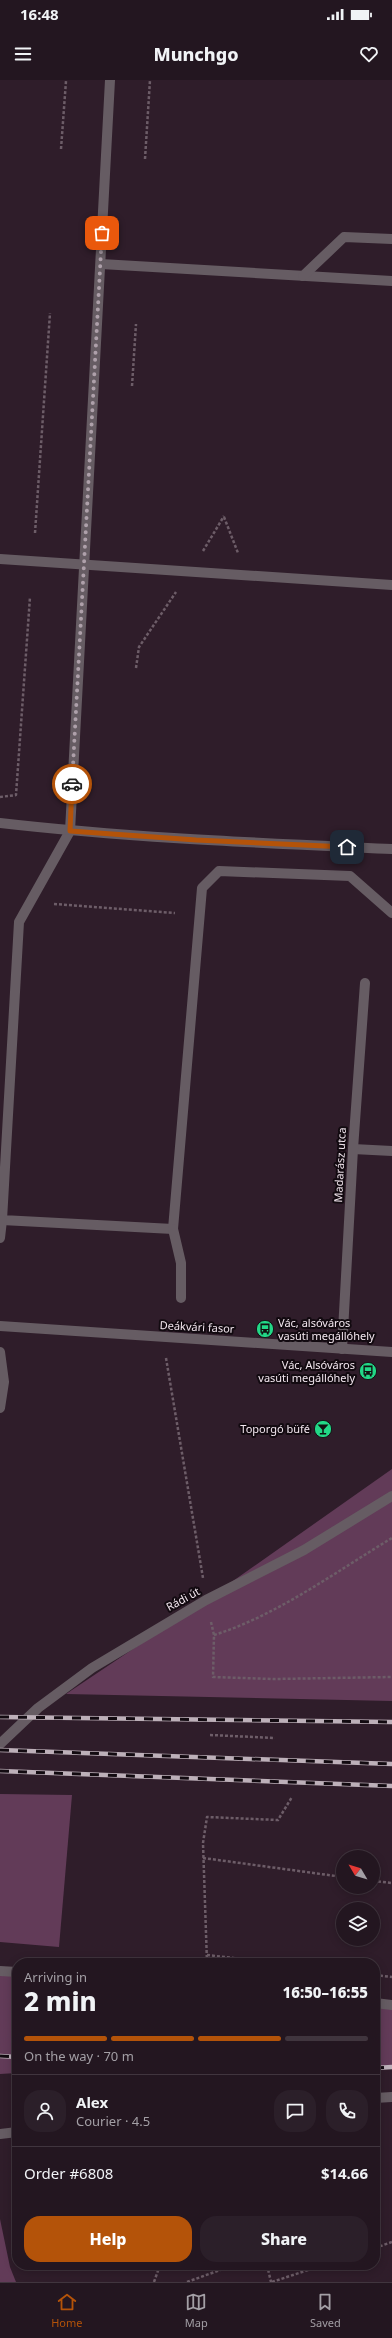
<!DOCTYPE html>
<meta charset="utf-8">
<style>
:root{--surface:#231620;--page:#2b1f29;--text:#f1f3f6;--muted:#a39fa5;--line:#40353e;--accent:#b45309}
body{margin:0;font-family:"Noto Sans",sans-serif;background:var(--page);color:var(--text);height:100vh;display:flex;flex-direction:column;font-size:15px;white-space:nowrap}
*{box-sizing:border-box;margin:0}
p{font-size:13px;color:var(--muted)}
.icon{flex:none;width:22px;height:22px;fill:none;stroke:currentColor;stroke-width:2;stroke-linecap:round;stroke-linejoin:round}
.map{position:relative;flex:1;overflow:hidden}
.drawer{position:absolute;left:12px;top:1878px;width:368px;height:312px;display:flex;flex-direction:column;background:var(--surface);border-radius:16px;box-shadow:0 2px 10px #0003,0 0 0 1px var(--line)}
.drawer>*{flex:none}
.needle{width:26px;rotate:308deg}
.buttons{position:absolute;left:336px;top:1770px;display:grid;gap:8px}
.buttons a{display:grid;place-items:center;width:44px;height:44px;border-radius:50%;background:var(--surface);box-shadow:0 2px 10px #0003,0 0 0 1px var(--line);font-size:20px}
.pin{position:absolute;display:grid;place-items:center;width:34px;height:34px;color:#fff;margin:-17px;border-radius:8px;box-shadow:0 2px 6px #0006}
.courier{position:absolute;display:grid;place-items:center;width:40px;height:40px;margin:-20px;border:3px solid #b45309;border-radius:50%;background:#fff;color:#222;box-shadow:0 1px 5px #0007}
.summary em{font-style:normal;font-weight:800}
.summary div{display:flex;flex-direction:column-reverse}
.summary{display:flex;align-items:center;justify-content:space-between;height:68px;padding:0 12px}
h1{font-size:26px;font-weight:800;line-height:30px}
.bar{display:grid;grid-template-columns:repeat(4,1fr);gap:6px 4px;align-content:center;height:48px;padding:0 12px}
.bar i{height:5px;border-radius:3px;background:var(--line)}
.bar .active{background:var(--accent)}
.bar p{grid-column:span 4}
.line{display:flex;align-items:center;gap:10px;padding:0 12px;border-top:1px solid var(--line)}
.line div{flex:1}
.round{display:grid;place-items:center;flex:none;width:42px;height:42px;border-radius:16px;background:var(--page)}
.action{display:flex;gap:8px;margin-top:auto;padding:8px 12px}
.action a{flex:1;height:46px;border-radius:16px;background:var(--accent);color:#fff;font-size:16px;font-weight:800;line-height:46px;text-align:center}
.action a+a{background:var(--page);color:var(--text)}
.status{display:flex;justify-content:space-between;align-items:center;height:28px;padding:0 20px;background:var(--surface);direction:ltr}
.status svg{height:11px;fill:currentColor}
header{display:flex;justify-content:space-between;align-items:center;height:52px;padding:0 12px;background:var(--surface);font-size:18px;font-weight:800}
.dock{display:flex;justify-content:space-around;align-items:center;height:56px;border-top:1px solid var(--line);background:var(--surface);font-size:11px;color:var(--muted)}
.dock a{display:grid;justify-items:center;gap:2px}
.dock .active{color:var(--accent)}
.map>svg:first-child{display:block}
.green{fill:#623b58}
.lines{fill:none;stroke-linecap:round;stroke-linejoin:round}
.path{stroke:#6d5d68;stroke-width:2.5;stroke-dasharray:3 2;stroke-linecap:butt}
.service{stroke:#665c63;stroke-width:10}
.minor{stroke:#665c63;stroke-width:10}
.tertiary{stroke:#665c63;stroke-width:10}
.rail-casing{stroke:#bdb0b9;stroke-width:4.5}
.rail{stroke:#120a10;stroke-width:3;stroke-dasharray:9;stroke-linecap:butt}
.done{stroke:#aea0aa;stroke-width:4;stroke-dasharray:0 7.2}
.route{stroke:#b45309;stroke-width:5}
.labels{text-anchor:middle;stroke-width:4;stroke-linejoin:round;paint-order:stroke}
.street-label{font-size:11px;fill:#f3e7ef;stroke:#120a10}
.poi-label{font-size:11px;fill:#f3e7ef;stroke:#120a10;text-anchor:end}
</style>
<div class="status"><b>16:48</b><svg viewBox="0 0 49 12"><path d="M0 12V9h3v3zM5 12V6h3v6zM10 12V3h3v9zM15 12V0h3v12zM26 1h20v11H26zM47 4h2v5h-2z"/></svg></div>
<header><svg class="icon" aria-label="menu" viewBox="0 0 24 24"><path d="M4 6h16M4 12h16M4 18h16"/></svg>Munchgo<svg class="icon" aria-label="heart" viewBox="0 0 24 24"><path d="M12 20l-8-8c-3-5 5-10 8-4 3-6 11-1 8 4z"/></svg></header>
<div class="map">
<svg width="392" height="2202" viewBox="0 0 392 2202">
<rect width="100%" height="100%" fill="#2f1d2a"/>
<!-- green -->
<g class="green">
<path d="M392,1389V1621L66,1614L206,1520Z"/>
<path d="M0,1714L72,1715L59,1867L0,1862Z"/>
<path d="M0,1892L17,1893V1993L0,1994Z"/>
<path d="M375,1921L392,1922V1989H375Z"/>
<path d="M0,2139L10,2187L16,2202H0Z"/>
</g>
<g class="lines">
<!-- path -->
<g class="path">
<path d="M61,69L66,1"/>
<path d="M145,79L150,0"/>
<path d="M132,306L136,244"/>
<path d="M224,437L238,473"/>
<path d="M35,453L50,233"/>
<path d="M203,471L224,436"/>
<path d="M136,588L139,567L176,512"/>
<path d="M0,717L16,715L30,517"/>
<path d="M54,824L175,833"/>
<path d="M166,1278L203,1498"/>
<path d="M211,1542L214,1555L213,1597L274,1599L392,1597"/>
<path d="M214,1555C276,1536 337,1491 392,1458"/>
<path d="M210,1655L275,1658"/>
<path d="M203,1778L343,1797"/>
<path d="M373,1801L392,1803"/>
<path d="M207,1875L277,1883"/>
<path d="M207,1883L203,1763L207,1737L278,1740L292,1717"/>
<path d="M375,1895L392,1897"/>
<path d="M375,2168L392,2162"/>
<path d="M267,2185L271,2202"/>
<path d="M154,2202L160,2185"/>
<path d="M187,2202L234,2185"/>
<path d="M272,2202L323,2185"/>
</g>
<!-- service -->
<g class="service">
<path d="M110,0L70,751L19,842L2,1140L173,1149L202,808L219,791L350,796L392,833"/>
<path d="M101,184L392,201"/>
<path d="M303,196L344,157L392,159"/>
<path d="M0,479L392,505"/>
<path d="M0,743C130,758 261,763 392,769"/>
<path d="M353,1069L392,1071"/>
<path d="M173,1149L181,1183V1218"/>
<path d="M0,1158L2,1140"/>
<path d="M0,1272L4,1302L0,1328"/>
<path d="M375,2018L392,2017"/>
<path d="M0,2054L17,2052"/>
</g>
<!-- minor -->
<g class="minor">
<path d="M342,1269L353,1069L365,903"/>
<path d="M0,1891L17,1892"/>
<path d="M375,1923L392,1925"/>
</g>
<!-- tertiary -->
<g class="tertiary">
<path d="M0,1246L392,1272"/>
<path d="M0,1664L38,1628L92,1588L206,1520L304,1470L392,1416"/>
</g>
<defs>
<g id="rail">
<path d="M0,1637L392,1642"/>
<path d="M0,1670L392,1684"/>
<path d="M0,1691L392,1706"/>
<path d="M0,1976L17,1977"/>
<path d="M375,1988L392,1987"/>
</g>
</defs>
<!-- rail casing -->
<use href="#rail" class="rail-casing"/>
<!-- rail -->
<use href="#rail" class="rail"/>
</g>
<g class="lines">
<!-- done -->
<path class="done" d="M72,704L102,153"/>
<!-- route -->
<path class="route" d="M72,704L70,751L196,760L347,767"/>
</g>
<!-- icons -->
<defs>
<symbol id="bus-disc" viewBox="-11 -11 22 22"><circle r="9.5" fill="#22d887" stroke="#120a10"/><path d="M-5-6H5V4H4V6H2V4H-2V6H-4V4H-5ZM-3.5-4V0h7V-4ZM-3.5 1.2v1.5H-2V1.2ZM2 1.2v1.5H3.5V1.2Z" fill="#111"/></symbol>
<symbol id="bar-disc" viewBox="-11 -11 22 22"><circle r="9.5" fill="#22d887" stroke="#120a10"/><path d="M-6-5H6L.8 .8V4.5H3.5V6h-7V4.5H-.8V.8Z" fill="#111"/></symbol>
</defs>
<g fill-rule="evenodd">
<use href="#bus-disc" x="255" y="1239" width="20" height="20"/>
<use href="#bus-disc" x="358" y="1281" width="20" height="20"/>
<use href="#bar-disc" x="313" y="1339" width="20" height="20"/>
</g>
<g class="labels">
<!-- street labels -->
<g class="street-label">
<text transform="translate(340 1085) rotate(-87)" y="4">Madarász utca</text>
<text transform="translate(197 1247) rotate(3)" y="4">Deákvári fasor</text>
<text transform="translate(183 1519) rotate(-29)" y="4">Rádi út</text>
</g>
<!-- poi labels -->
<g class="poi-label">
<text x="278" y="1247" text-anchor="start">Vác, alsóváros<tspan x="278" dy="13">vasúti megállóhely</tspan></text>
<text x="355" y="1289">Vác, Alsóváros<tspan x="355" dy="13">vasúti megállóhely</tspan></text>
<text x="310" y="1353">Toporgó büfé</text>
</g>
</g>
</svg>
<div class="buttons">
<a><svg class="needle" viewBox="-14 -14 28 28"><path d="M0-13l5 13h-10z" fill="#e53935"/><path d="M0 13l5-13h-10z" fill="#a39fa5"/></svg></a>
<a><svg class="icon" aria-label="layers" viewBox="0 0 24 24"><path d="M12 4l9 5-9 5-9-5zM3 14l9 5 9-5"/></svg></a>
</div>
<div class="pin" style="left:102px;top:153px;background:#ea580c"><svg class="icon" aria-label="bag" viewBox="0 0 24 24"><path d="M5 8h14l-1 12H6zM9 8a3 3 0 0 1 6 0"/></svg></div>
<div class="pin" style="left:347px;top:767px;background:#1f2937"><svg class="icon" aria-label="home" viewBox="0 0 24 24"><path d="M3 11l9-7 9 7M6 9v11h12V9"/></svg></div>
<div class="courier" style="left:72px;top:704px"><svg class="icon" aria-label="car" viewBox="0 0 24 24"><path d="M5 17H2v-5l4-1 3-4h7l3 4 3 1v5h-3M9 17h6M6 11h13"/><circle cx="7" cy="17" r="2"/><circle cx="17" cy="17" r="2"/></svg></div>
<section class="drawer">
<div class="summary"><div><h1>2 min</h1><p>Arriving in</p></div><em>16:50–16:55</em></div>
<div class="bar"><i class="active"></i><i class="active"></i><i class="active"></i><i></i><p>On the way · 70 m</p></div>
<div class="line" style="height:72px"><a class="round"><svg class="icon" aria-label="person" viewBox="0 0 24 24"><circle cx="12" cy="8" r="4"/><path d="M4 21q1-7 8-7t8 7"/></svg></a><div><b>Alex</b><p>Courier · 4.5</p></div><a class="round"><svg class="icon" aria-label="chat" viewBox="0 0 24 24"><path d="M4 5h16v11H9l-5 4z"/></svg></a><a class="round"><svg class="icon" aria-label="phone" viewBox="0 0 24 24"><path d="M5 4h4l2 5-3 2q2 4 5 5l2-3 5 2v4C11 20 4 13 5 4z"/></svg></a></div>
<div class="line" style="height:52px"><div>Order #6808</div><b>$14.66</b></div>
<div class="action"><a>Help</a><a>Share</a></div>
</section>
</div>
<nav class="dock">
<a class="active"><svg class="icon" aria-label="home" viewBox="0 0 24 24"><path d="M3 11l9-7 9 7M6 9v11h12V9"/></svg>Home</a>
<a><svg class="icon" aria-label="map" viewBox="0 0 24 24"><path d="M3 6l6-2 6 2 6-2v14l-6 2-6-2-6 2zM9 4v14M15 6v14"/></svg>Map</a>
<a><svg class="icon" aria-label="saved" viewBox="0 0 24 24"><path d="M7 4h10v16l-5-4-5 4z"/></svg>Saved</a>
</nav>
